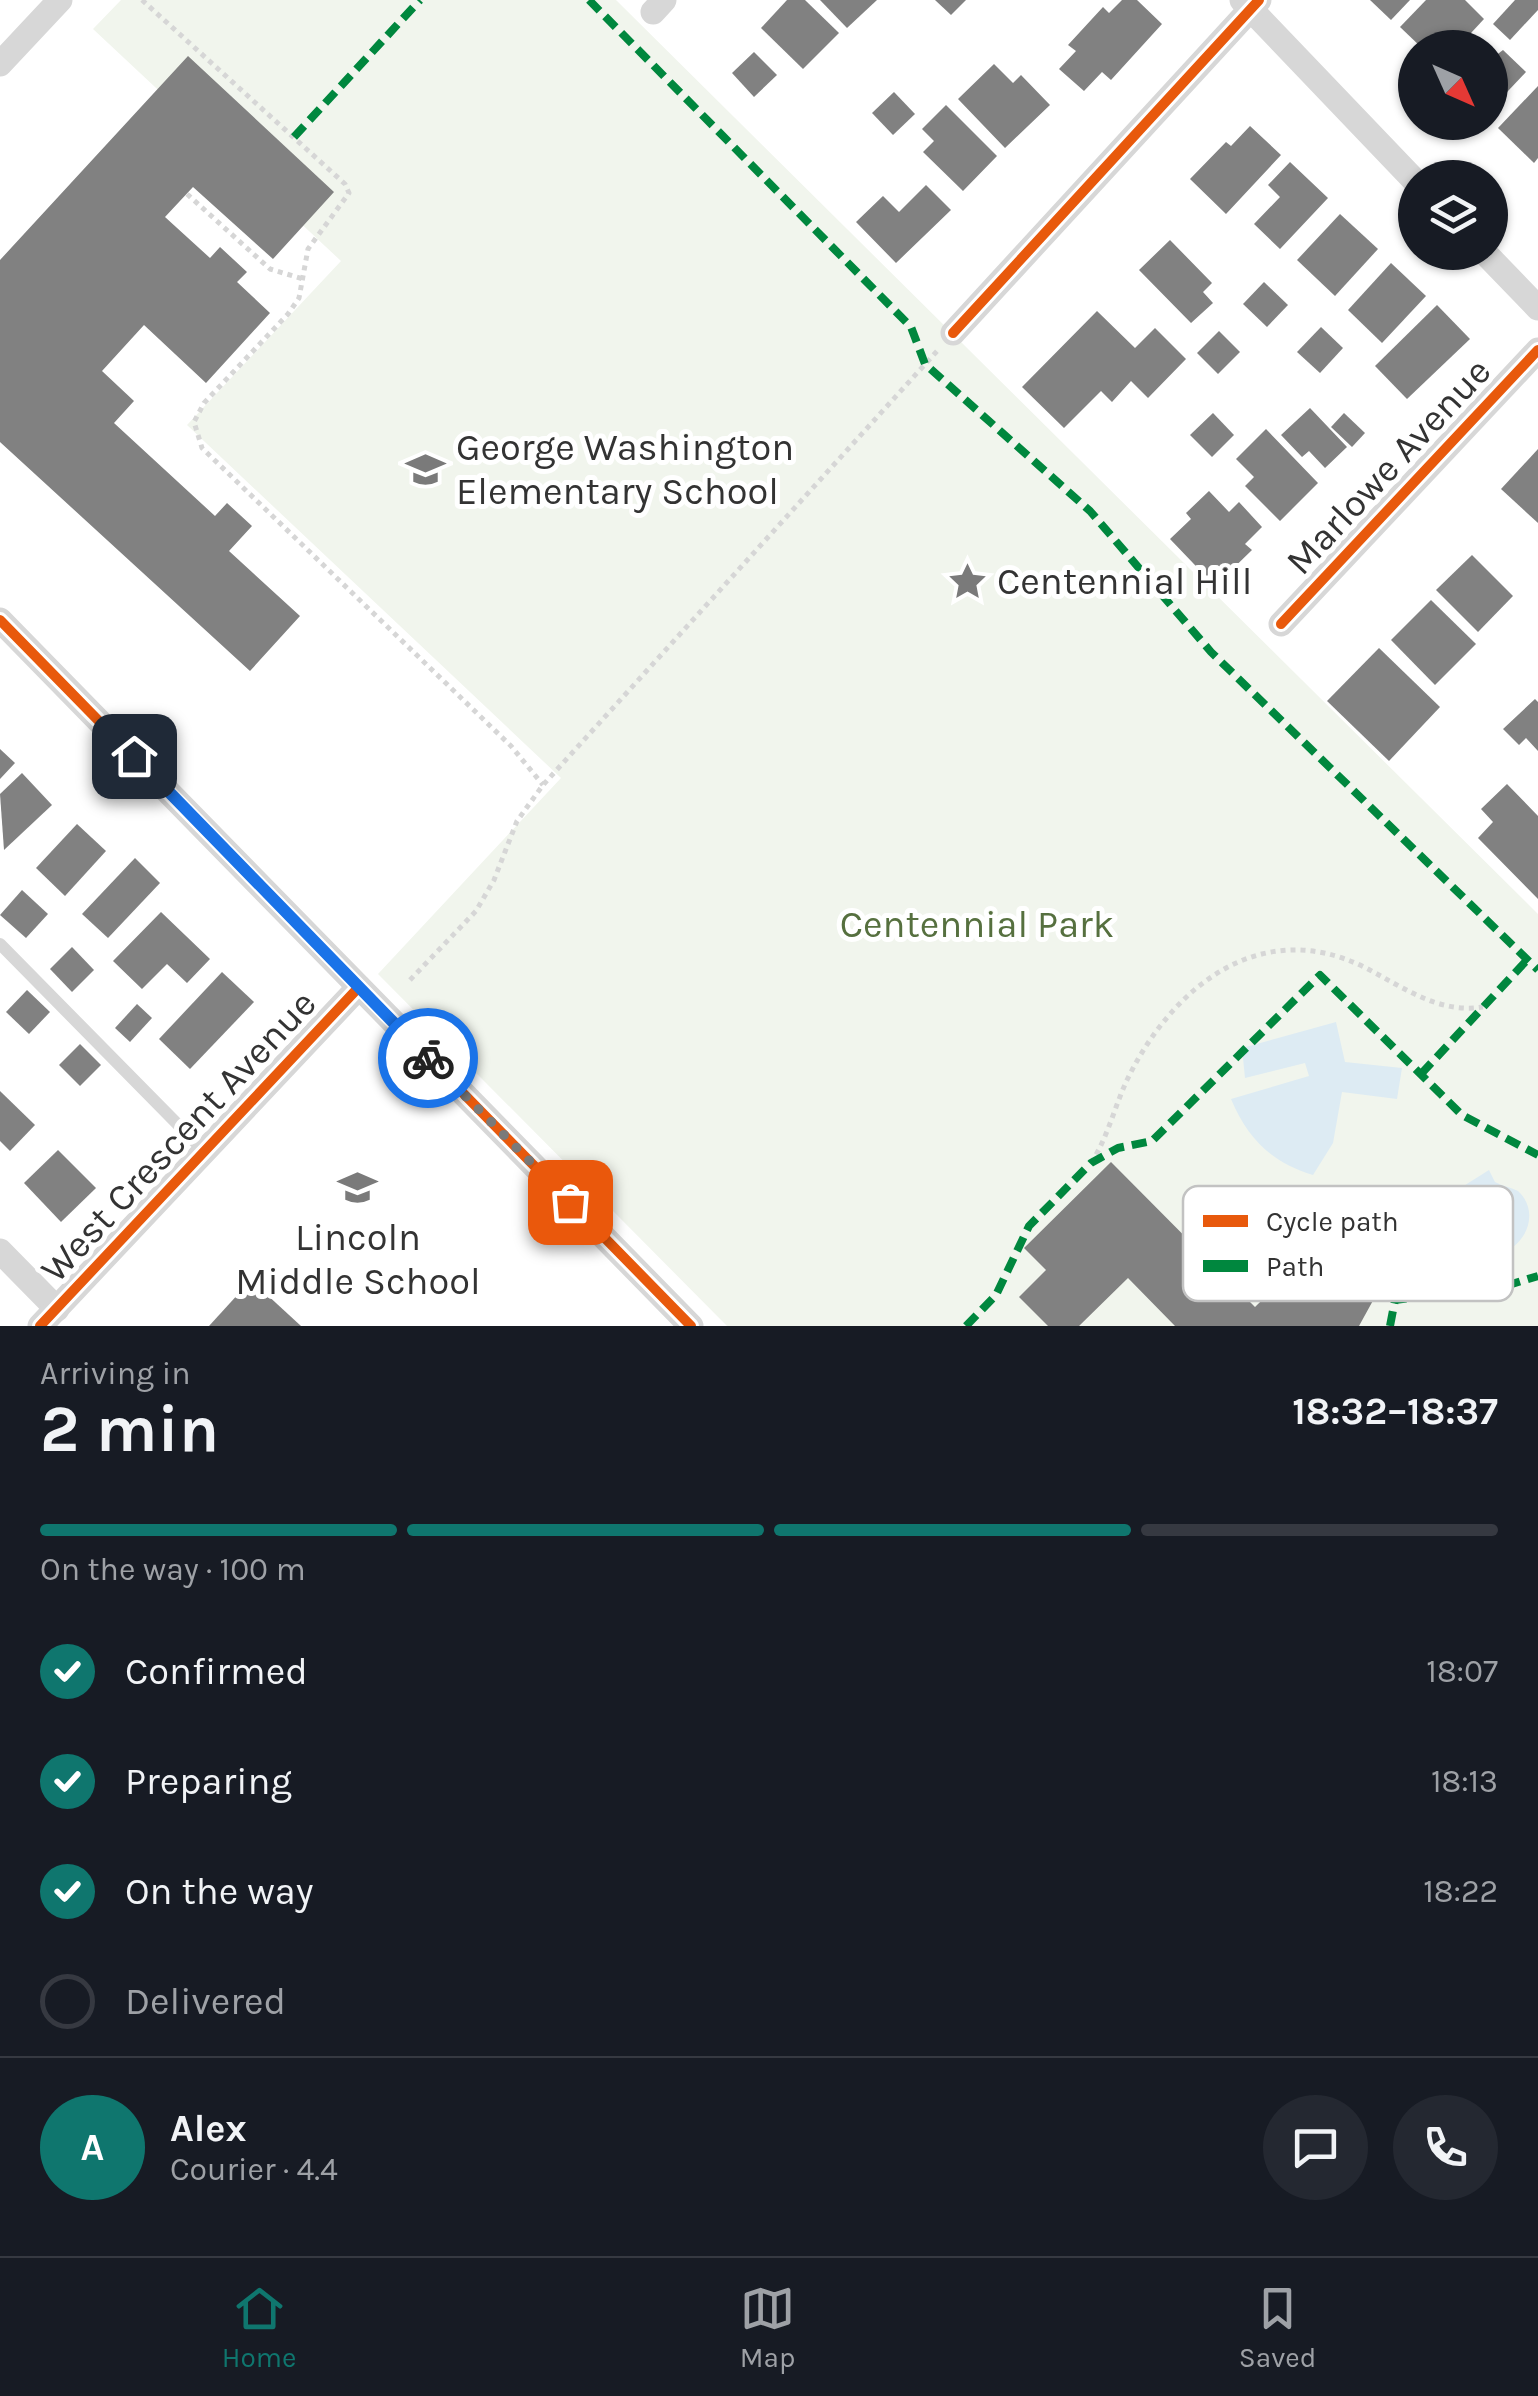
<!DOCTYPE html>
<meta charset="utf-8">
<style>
:root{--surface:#171b24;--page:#242831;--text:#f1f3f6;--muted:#9ea1a6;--line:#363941;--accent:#0f766e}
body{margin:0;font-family:Karla,sans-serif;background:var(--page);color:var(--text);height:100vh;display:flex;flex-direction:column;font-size:38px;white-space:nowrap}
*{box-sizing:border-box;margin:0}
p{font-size:32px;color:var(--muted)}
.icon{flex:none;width:55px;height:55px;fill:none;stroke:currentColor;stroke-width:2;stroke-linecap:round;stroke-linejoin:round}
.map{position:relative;height:1326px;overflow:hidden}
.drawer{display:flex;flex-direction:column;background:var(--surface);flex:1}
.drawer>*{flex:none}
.needle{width:65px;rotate:135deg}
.fabs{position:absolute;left:1398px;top:30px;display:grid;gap:20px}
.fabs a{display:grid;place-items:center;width:110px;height:110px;border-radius:50%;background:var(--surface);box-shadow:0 2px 8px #0004;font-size:50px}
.pin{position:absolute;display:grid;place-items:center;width:85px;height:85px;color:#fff;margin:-42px;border-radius:20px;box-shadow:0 5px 15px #0006}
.courier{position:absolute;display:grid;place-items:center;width:100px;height:100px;margin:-50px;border:8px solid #1a73e8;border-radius:50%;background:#fff;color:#222;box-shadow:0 2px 12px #0007}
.overview em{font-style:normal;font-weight:700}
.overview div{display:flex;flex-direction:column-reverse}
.overview{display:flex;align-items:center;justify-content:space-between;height:170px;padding:0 40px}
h1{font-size:65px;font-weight:700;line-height:75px}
.bar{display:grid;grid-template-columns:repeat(4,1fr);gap:15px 10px;align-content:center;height:120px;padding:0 40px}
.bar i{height:12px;border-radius:8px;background:var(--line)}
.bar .on{background:var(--accent)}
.bar p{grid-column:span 4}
.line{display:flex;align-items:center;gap:25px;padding:0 40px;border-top:2px solid var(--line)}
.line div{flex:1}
.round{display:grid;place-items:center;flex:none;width:105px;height:105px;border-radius:52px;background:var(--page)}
ol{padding:0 40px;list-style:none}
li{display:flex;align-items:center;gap:30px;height:110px}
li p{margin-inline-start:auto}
li .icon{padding:10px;border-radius:50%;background:var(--accent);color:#fff;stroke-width:4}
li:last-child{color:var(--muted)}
li i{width:55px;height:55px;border:5px solid var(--line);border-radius:50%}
.tab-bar{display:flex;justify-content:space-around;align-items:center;height:140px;border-top:2px solid var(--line);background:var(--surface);font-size:28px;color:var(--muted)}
.tab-bar a{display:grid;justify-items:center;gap:5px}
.tab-bar .on{color:var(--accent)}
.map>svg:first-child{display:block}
.green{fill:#f1f5ed}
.water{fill:#ddebf3}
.building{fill:#818181}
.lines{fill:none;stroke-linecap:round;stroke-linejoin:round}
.path{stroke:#d6d6d6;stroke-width:5;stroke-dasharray:5 5;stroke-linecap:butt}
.lane{stroke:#d7d7d7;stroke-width:12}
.street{stroke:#d7d7d7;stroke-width:25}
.quiet{stroke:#00873e;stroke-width:8;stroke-dasharray:15 8;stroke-linecap:butt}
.cycleway-casing{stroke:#fff;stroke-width:16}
.cycleway{stroke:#e8590c;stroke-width:10}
.done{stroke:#7a7a7a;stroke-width:10;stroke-dasharray:0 18}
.route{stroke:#1a73e8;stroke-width:12}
.labels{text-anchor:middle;stroke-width:10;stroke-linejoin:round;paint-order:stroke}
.poi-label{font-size:38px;fill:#333;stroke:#fff;text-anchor:start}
.street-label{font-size:38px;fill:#333;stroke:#fff}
.park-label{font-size:38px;fill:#56703f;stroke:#fff}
.key{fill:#fff;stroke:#c2c2c2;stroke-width:2.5}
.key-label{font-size:28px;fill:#333}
</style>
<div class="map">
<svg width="1538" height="1326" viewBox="0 0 1538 1326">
<rect width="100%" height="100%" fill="#fff"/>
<!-- green -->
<path class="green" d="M121,0H616L1538,914V1326H727L378,974L561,778L187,425L341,261L93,29Z"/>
<!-- water -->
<g class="water">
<path d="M1336,1022L1345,1062L1402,1068L1397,1099L1342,1092L1333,1143L1313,1175C1271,1162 1248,1139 1231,1099L1309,1076L1305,1063L1245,1078L1242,1048Z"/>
<path d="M1489,1170L1495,1182C1502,1186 1510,1187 1518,1191C1538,1209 1530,1240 1505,1252L1479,1240L1464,1208L1453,1204L1462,1187Z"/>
</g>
<!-- building -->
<g class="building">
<path d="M787,0H805L839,33L803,69L761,28Z"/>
<path d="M820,0H877L847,28Z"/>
<path d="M935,0H966L951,15Z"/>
<path d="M1122,0H1137L1162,24L1111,80L1102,72L1084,91L1059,69L1076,51L1068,45L1103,7L1109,13Z"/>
<path d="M1370,0H1410L1391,20Z"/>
<path d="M1426,0H1465L1484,19L1457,48H1422L1400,27Z"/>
<path d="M1515,0H1538V10L1510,40L1493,24Z"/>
<path d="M1503,50L1526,72L1490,110V60Z"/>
<path d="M754,52L777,75L754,97L732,73Z"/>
<path d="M188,56L334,192L273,259L193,187L165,217L210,258L220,247L247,272L237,282L270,313L206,383L144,325L102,371L134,401L114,423L215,516L227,503L252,526L229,551L300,616L250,671L0,442V260Z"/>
<path d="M994,64L1013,83L1021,75L1050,105L1005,148L958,99Z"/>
<path d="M1538,86V158L1534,163L1498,128Z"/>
<path d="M894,92L915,114L893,135L872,113Z"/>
<path d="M946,105L997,156L963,191L923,152L934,141L922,129Z"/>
<path d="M1250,126L1281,155L1226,214L1190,179L1226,142L1231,146Z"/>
<path d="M1290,162L1328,198L1280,249L1254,224L1280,197L1268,185Z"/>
<path d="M926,185L951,210L896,263L856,222L883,196L899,212Z"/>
<path d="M1340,214L1378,249L1335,296L1297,260Z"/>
<path d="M1170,240L1212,283L1203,292L1213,303L1191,323L1139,270Z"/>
<path d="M1391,263L1426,296L1382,343L1348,310Z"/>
<path d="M1264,282L1288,305L1267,327L1243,304Z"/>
<path d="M1437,305L1470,339L1407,399L1375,366Z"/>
<path d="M1097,311L1135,348L1155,328L1186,359L1148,398L1131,381L1112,402L1101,391L1064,428L1022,387Z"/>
<path d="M1321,327L1343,348L1320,373L1297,352Z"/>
<path d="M1219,331L1240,352L1218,374L1197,353Z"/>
<path d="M1310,408L1347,447L1325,468L1309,451L1302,457L1281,435Z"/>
<path d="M1213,413L1234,435L1212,457L1190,435Z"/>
<path d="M1344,413L1365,433L1352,447L1331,427Z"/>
<path d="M1266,429L1318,483L1280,521L1245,486L1254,477L1236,459Z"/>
<path d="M1538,449V523L1501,489Z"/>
<path d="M1209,491L1229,512L1239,502L1262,527L1245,544L1252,550L1215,586L1170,539L1191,519L1186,513Z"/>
<path d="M1472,555L1513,596L1478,632L1436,590Z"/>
<path d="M1431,600L1476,644L1435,685L1391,640Z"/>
<path d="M1379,648L1440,707L1389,761L1327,701Z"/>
<path d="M1535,699L1538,702V751L1526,738L1519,745L1503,729Z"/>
<path d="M0,749L15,763L0,779Z"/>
<path d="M22,773L52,805L4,850L0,794Z"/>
<path d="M1507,784L1538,816V899L1478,838L1493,822L1481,809Z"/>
<path d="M77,824L106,851L65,896L36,868Z"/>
<path d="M135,858L160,883L108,938L82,914Z"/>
<path d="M22,890L48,914L26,938L0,915Z"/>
<path d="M161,912L210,959L187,983L167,964L142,989L113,961Z"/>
<path d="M72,947L94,970L72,992L50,969Z"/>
<path d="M222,972L254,1002L190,1069L159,1039Z"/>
<path d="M27,990L50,1012L29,1034L6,1012Z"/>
<path d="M137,1004L152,1018L130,1042L115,1028Z"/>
<path d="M80,1044L101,1065L80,1086L59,1065Z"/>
<path d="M0,1091L35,1125L10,1151L0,1141Z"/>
<path d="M58,1150L96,1188L61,1222L24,1183Z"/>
<path d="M1111,1162L1255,1307L1347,1217L1345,1207L1352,1200L1362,1203L1403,1246L1359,1326H1175L1128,1278L1079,1326H1048L1019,1297L1046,1270L1024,1248Z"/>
<path d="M251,1280L301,1326H209Z"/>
</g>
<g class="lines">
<!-- path -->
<g class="path">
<path d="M142,0L345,184L349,193L308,249L299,298L288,314L204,403L194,422L202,448L511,746L543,785"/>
<path d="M187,194L270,269L303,279"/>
<path d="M410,980L476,911L494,880L517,821L543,785L938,350"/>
<path d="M1091,1163C1108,1137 1114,1108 1127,1080C1172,987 1260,916 1364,967C1403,987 1438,1014 1483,1007"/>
</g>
<!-- lane -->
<path class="lane" d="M0,944L204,1151"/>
<!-- street -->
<g class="street">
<path d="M1242,0L1415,181"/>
<path d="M653,12L664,0"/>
<path d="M0,64L60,0"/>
<path d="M1484,252L1538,308"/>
<path d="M953,333L1259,0"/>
<path d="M0,620L691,1326"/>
<path d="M1281,624L1538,350"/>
<path d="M0,1251L57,1309"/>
<path d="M40,1326L359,987"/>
</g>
<!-- quiet -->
<g class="quiet">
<path d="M589,0L911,327L925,364L1090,511L1211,652L1538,970"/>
<path d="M294,137L420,0"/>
<path d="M1421,1074L1527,960"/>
<path d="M966,1326L996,1295L1029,1226L1091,1163L1118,1148L1152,1141L1320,975L1462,1115L1538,1155"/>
<path d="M1390,1326L1395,1300L1502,1287L1538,1276"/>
</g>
<defs>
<g id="cycleway">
<path d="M953,333L1259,0"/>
<path d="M0,620L691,1326"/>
<path d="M1281,624L1538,350"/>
<path d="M40,1326L359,987"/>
</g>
</defs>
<!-- cycleway casing -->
<use href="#cycleway" class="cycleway-casing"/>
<!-- cycleway -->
<use href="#cycleway" class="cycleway"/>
</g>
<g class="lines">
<!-- done -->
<path class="done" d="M428,1058L570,1202"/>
<!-- route -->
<path class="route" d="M134,756L428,1058"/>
</g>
<!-- icons -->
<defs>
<symbol id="school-bare" viewBox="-9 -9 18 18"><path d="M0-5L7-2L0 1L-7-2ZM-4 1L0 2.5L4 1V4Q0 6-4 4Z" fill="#7a7a7a" stroke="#fff" stroke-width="2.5" paint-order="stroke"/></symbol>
<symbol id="sight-bare" viewBox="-9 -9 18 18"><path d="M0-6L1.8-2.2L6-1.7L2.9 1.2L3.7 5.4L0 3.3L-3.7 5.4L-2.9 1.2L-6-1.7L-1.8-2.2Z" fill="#7a7a7a" stroke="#fff" stroke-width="2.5" paint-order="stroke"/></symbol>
</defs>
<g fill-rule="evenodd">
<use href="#school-bare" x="398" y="442" width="55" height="55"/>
<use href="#sight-bare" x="940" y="554" width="55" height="55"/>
<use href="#school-bare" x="330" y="1160" width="55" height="55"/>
</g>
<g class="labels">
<!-- poi labels -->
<g class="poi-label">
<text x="456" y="460">George Washington<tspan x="456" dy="44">Elementary School</tspan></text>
<text x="997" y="594">Centennial Hill</text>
<text x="358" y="1250" text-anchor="middle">Lincoln<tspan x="358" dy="44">Middle School</tspan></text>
</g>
<!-- street labels -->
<g class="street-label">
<text transform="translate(1388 466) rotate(-47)" y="13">Marlowe Avenue</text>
<text transform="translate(178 1136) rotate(-47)" y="13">West Crescent Avenue</text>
</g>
<!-- park labels -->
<g class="park-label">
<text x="977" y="937">Centennial Park</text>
</g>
</g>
<!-- legend -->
<rect x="1183" y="1186" width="330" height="115" rx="15" class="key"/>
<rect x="1203" y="1215" width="45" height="12" fill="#e8590c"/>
<rect x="1203" y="1260" width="45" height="12" fill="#00873e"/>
<g class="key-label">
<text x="1266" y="1231">Cycle path</text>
<text x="1266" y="1276">Path</text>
</g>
</svg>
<div class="fabs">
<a><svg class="needle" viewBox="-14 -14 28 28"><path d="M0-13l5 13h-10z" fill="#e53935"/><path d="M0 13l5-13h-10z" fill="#9ea1a6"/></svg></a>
<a><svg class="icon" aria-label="layers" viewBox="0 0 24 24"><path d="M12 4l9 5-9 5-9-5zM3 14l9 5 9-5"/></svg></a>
</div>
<div class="pin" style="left:570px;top:1202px;background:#ea580c"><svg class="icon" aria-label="bag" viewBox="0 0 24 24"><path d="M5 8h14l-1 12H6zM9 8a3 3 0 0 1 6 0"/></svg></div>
<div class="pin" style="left:134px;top:756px;background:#1f2937"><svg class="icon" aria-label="home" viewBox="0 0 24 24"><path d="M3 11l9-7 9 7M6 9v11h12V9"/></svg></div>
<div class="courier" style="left:428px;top:1058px"><svg class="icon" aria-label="bike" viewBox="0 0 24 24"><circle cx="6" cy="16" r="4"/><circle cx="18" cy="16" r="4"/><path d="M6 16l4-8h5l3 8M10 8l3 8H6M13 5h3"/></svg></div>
</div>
<section class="drawer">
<div class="overview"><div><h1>2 min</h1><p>Arriving in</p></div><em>18:32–18:37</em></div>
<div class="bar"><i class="on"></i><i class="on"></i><i class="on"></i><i></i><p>On the way · 100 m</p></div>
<ol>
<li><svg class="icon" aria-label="check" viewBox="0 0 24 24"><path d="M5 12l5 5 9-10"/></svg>Confirmed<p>18:07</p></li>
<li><svg class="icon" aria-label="check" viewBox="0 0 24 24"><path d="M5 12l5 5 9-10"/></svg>Preparing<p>18:13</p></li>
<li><svg class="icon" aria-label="check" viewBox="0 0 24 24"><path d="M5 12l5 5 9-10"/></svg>On the way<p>18:22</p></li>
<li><i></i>Delivered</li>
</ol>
<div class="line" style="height:180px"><b class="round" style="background:var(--accent);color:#fff">A</b><div><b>Alex</b><p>Courier · 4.4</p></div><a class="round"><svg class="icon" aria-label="chat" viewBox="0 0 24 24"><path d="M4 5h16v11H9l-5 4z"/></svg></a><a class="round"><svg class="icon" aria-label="phone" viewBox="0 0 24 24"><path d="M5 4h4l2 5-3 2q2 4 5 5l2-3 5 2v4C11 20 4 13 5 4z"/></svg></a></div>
</section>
<nav class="tab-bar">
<a class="on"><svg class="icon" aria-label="home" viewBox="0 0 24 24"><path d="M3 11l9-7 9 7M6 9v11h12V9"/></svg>Home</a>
<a><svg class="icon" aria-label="map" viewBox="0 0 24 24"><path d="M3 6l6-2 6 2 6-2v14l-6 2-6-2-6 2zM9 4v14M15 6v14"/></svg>Map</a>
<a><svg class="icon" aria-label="saved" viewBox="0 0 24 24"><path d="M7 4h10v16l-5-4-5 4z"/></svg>Saved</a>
</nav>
